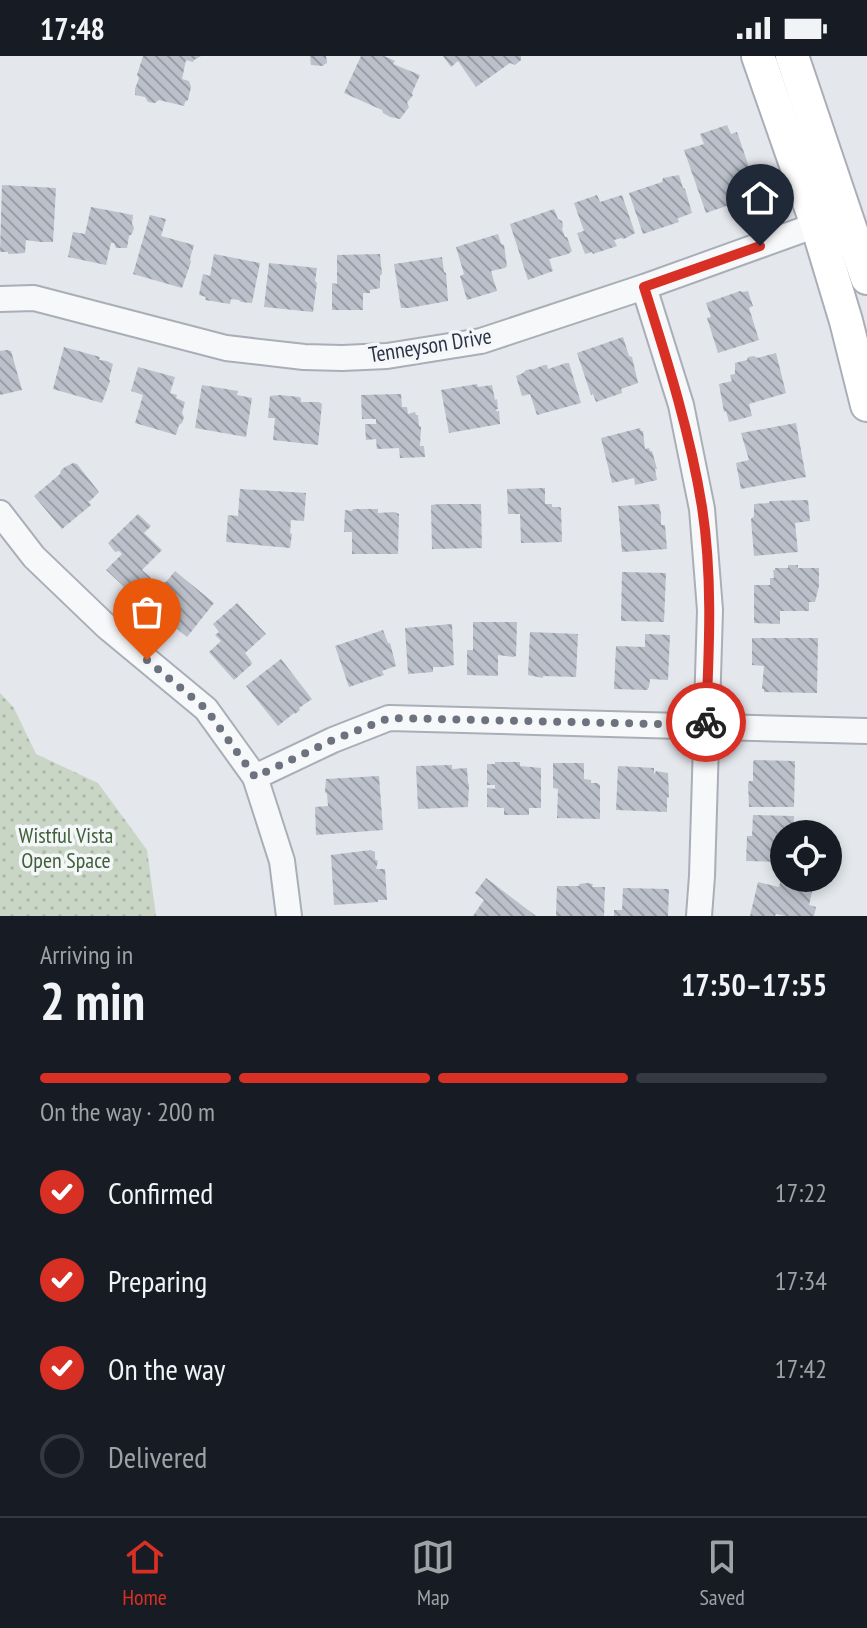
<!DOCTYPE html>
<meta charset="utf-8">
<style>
:root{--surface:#171b24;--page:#20242c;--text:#f1f3f6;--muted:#9ea1a6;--line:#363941;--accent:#d93025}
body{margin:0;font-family:"PT Sans Narrow",sans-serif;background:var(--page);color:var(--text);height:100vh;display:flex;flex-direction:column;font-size:30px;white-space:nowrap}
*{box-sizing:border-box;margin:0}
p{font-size:26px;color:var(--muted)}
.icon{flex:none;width:44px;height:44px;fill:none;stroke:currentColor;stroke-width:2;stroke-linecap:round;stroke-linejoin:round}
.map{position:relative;height:860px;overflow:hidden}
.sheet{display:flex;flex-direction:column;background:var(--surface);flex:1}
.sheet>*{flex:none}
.tools{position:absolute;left:770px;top:764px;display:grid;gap:16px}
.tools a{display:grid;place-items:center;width:72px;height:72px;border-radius:50%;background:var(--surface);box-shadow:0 4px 12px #0003;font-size:40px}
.pin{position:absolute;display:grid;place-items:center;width:68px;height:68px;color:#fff;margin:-82px -34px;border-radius:50% 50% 50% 0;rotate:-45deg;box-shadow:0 0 8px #0007}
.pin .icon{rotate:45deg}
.courier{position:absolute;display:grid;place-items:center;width:80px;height:80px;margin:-40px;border:6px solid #d93025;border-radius:50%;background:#fff;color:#222;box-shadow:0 2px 10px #0007}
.overview em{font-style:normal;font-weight:600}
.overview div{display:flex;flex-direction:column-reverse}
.overview{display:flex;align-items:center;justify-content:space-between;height:136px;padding:0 40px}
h1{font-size:52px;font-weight:600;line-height:60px}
.bar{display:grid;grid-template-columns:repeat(4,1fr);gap:12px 8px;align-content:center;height:96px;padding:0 40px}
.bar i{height:10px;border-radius:6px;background:var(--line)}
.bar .active{background:var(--accent)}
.bar p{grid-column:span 4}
ol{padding:0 40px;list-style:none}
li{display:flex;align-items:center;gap:24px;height:88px}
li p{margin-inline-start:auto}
li .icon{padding:8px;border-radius:50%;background:var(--accent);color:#fff;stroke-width:4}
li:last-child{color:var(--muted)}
li i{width:44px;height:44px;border:4px solid var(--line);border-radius:50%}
.status{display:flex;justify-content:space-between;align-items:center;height:56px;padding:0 40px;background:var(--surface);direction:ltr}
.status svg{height:22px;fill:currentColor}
.tabs{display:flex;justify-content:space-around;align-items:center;height:112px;border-top:2px solid var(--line);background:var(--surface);font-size:22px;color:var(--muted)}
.tabs a{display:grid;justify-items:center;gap:4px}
.tabs .active{color:var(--accent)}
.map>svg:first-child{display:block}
.park{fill:url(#park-dots)}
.building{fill:url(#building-back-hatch)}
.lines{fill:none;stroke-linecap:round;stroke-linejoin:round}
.street-casing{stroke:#a9aeb7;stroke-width:28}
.secondary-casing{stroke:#a9aeb7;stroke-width:36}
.street{stroke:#f7f8fa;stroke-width:24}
.secondary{stroke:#fff;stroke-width:32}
.done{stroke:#6c737f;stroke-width:8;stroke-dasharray:0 14.4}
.route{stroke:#d93025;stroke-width:10}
.labels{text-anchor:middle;stroke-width:7;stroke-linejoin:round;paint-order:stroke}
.street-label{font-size:22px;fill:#2b3445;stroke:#f4f6f9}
.park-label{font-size:22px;fill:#3f6138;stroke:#f4f6f9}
</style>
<div class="status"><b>17:48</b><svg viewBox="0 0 49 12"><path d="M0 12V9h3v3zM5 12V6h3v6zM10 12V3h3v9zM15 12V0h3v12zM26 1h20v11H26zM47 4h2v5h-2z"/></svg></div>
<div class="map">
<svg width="867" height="860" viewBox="0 0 867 860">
<defs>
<pattern id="park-dots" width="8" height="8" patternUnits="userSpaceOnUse" patternTransform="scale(2)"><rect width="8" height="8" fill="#c9d6c5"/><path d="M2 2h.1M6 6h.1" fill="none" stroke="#adb8ab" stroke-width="1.8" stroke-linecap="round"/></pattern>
<pattern id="building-back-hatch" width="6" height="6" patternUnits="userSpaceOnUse" patternTransform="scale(2)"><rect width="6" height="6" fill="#bbc0ca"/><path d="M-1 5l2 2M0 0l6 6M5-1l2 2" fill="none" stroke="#989da6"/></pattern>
</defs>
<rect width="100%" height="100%" fill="#e4e7ec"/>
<!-- park -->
<path class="park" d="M0,637L14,652L36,698L98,727L147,794L156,860H0Z"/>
<!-- building -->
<g class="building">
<path d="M143,0H201L194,4L193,6L186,4L182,23L189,25L191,31L188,44L185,46L184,50L159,44L155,47L148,46L145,41L135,39V33L139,22L137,19Z"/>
<path d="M310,0H326L327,7L322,10L311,9Z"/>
<path d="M361,0H384L395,5L393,8L420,19L412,37L413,39L407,47L409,51L400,63L390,61L383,57L382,54L344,37Z"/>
<path d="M443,0H521V4L515,9L510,7L476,31L458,5L451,11Z"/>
<path d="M727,69L731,78L737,76L753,123L751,124L753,128L751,130L740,134L739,133L728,136L732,148L706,157L684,94L704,88L700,78Z"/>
<path d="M679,119L683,132L685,133L692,157L679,162L677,161L679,166L643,178L629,137L662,126L663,122Z"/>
<path d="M2,129L56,132L53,186H40L26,184L25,197L8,198V196H0Z"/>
<path d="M597,139L600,146L622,139L635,177L624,183L621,182L614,184L617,190L593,198L592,196L585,198L577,177L584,175L574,147Z"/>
<path d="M91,151L133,159L132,168L134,172L132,178L129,180L127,192H116L114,187H111L106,209L68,201L73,176L85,178Z"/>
<path d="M554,153L558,163L562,165L563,170L562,173L565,181H567L572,195L568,198L549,203L553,215L528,224L510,168Z"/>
<path d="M150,159L166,163L161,180L194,189L190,203L191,206L182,232L133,218Z"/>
<path d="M498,178L501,188L504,189L507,210L505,212L491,215L497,235L467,244L460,220L464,218L456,191Z"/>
<path d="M214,198L260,207L252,247L241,246L239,244L231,243L230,248L205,244L206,241L199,239L203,218L210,220Z"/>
<path d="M380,198L382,218L380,220V232L370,234V237H363V254H332V227L337,228V199Z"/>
<path d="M442,201L444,216L446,217L448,245L409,252H401L394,208Z"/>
<path d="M269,207L317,212L315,225L317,227L313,256L264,251Z"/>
<path d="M740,235L743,236L748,235L753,250L749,252L759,284L718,297L707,262L711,261L706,247Z"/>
<path d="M623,281L629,300L632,301L638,327L621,333L622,337L596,346L593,338L591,339L577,297Z"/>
<path d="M64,291L100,301L99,304L107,305L113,308L109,323L110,325L102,347L53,333Z"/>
<path d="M7,294L11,295L22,334L0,339V295Z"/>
<path d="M776,297L786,337L749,348L752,360L729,366L726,355L724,356L719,328L732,325L730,319L735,318V307L747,304L748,301L754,300L757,302Z"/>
<path d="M566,307H569L581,347L537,359L530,338L522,340L516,320L523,317L526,314L534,313L544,309H547L548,313Z"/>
<path d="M138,311L175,321L170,337L177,339L176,342L185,346L182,357L184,361L182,367L179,369L176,379L135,367L143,339L131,335Z"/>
<path d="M477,328L478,331L492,329L495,344L497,343L498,353H496L497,356L499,355L500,368L449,377L441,334Z"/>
<path d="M202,329L238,335L237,339L252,342L246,381L195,372Z"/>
<path d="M401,338L402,351H407L408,358L415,356L416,359H418L419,370L421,371L420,390H424L425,401L400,402L399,392L377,393L376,383L366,384L365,368H376V363H362L361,339Z"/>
<path d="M280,339L299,341L301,342V346H319L322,348L318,389L273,384L275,362H268L270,340Z"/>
<path d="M796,367L806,421L741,433L736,407L749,404L741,377Z"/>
<path d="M640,372L641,375H643L645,393L649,392L650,395H652L657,413H655L657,424L635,429L634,422L612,427L601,382Z"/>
<path d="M73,407L77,408L99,436L90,445H88L91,449L62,473L34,440L60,418L61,414L65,411Z"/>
<path d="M545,432V448H552V451H559L561,452L562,486L521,487L520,458H508L507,433Z"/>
<path d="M240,433L306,437L304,465L291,464L290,477L292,478L290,492L226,486L228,459L238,460Z"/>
<path d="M808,444L810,465L795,467L798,496L754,500L751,463L754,460V448L769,447L770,445Z"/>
<path d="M440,448H481L482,492L432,493L431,449Z"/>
<path d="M659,448L661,458V469H665L667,493L622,496L618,450Z"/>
<path d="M353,453H378V457L394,456L399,458L398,498H352V476H344L345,454L352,455Z"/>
<path d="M138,458L151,470L144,477L162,494L142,514L151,522L134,540L106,514L122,498L119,495L115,496L108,487Z"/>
<path d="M788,509H798V512H819V530L815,546H809V555H780V568L754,567V529H770V522H774L773,514H775V512H788Z"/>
<path d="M175,515L214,547L187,581L158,557L161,554L150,545L160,533L159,531L164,526H166Z"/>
<path d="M622,516L666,517L664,566L621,565Z"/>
<path d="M237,547L266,578L245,597L251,605L252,608L234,624L209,596L221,585L215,579L219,576L213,568Z"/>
<path d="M473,566H517L516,600L513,601L498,599V620L467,619V594H473Z"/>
<path d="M452,568L454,609L444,611H433V616L408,618L405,572Z"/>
<path d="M383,574L388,587H390L396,610L382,615L384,619L349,631L335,590Z"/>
<path d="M530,576L578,578L576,621L543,620V622L528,619Z"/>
<path d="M645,578L670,579L668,624L650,623L649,631L647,634L614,633L616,590L645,591Z"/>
<path d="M752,582H818L817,637L764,636V633H762L764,610L752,609Z"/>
<path d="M281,603L312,643L299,652L300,654L295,658L294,657L278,670L246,630Z"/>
<path d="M754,704L795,705L794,751H749L748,728L749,725H753V707Z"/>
<path d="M495,706H520V710L541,712V752H529V759H504V752L487,751V732L495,733V729H487V708H495Z"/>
<path d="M553,707H584V723L591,724V727H597L600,729V763L557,762L558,733L553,732Z"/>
<path d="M452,709V713L467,712L468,727L469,728L468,751L418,753L416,710Z"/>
<path d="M618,710L654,712V719L656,715L668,717L669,741L667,742V756L616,754Z"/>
<path d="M379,720L383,774L316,779L315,751L328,750L327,738L325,736L326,723Z"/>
<path d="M753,759L794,760L793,778H784V806L746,805L747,780H752Z"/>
<path d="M371,794L375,796V803L378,805L376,813H385L387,844H378V846L334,849L331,799Z"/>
<path d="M783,815L784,822L815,823L809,849L816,851L814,860H785L776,858L775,860H750L758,826L779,831Z"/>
<path d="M486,822L536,860H473L484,844L475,837Z"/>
<path d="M587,827L593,828L592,831H605L604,860H556L557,830H579V828Z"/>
<path d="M623,832L669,833L668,860H614V854H622Z"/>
</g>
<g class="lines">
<defs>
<g id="street">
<path d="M644,231L681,349L702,453L710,554L702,820L699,860"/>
<path d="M0,243L34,242L226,292L304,301L342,302L387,300L481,285L644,231L833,163"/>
<path d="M0,457L34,501L107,571L206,653L255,721L282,805L289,860"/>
<path d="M255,721L333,684L389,662L867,675"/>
</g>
<g id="secondary">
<path d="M758,0L817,169L846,265L867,349"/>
<path d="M792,0L867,222"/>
</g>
</defs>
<!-- street casing -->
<use href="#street" class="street-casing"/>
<!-- secondary casing -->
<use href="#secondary" class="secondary-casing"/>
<!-- street -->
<use href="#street" class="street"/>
<!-- secondary -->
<use href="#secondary" class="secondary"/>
</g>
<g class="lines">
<!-- done -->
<path class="done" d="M147,604L206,653L255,721L333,684L389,662L705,669L706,666"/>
<!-- route -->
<path class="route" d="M706,666C709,595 713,522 702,451C690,376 667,304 644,231L760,190"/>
</g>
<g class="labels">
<!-- street labels -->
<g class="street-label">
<text transform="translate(430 289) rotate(-9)" y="8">Tenneyson Drive</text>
</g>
<!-- park labels -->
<g class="park-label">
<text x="66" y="787">Wistful Vista<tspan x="66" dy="25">Open Space</tspan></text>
</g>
</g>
</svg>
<div class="tools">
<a><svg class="icon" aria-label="locate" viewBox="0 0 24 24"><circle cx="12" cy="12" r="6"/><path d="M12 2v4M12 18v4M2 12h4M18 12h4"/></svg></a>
</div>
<div class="pin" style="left:147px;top:604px;background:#ea580c"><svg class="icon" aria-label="bag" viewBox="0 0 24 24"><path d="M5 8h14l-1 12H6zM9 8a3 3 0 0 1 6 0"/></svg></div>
<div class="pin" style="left:760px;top:190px;background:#1f2937"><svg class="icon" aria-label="home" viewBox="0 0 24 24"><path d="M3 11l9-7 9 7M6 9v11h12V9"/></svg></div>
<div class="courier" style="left:706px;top:666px"><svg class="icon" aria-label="bike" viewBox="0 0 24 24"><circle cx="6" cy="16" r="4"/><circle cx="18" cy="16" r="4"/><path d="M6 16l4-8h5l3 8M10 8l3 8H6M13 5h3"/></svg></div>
</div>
<section class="sheet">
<div class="overview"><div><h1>2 min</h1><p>Arriving in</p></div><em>17:50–17:55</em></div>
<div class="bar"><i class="active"></i><i class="active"></i><i class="active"></i><i></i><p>On the way · 200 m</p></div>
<ol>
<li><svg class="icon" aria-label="check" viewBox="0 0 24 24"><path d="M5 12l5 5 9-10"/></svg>Confirmed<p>17:22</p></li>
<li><svg class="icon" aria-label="check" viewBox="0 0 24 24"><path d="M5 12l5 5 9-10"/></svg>Preparing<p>17:34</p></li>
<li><svg class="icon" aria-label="check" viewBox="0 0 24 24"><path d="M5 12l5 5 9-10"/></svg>On the way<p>17:42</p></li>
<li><i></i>Delivered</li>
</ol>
</section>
<nav class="tabs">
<a class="active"><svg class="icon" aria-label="home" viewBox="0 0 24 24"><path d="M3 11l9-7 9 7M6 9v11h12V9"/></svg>Home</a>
<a><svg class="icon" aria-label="map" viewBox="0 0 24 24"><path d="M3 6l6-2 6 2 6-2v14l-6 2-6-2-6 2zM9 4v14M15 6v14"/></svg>Map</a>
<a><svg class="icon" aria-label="saved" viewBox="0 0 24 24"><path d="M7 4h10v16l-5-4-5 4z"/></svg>Saved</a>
</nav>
